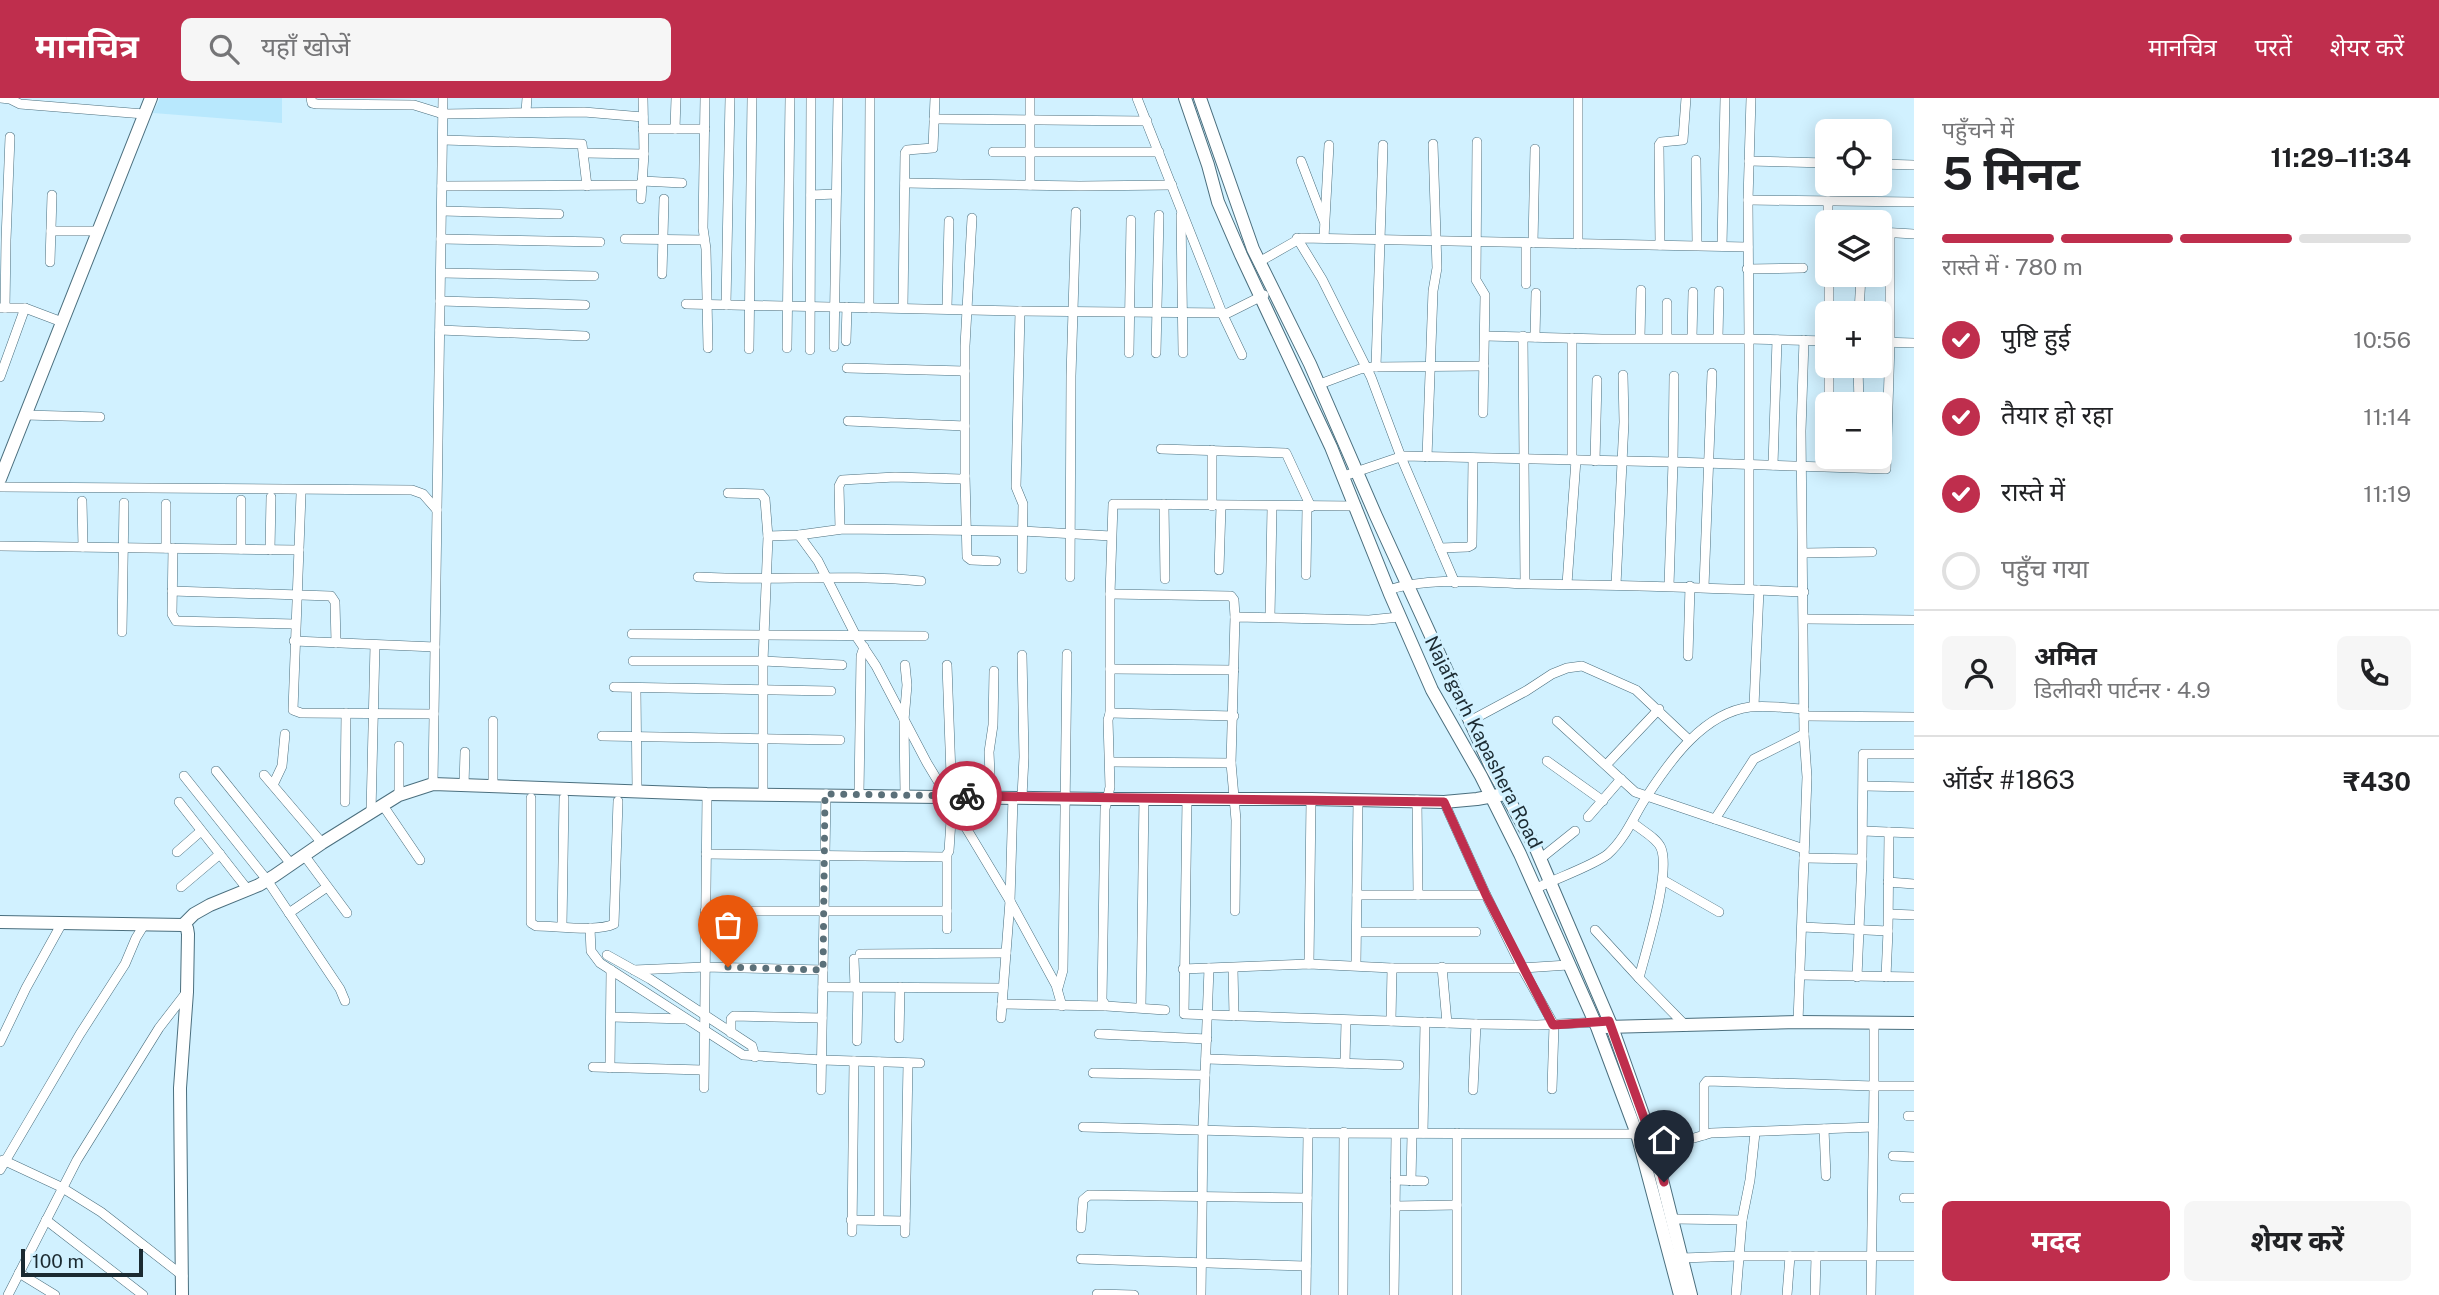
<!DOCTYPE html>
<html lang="hi">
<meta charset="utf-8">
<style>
:root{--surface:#fff;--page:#f6f6f6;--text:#202124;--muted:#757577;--line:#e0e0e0;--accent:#bf2e4d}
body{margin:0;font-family:"Public Sans","Noto Sans Devanagari",sans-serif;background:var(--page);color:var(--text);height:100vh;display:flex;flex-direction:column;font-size:26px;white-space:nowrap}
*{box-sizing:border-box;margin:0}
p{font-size:23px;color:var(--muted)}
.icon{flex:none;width:38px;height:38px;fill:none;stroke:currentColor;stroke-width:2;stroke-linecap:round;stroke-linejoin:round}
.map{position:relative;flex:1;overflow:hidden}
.drawer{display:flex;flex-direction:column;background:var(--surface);width:525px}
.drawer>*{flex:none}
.fabs{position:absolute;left:1815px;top:21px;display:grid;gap:14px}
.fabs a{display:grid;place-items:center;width:77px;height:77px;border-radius:10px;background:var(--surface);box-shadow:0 4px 18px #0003;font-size:35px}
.scale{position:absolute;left:21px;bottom:18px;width:122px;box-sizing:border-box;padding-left:7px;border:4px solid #1b2a31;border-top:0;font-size:19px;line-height:24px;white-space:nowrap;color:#1b2a31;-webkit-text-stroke:5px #d1f1ff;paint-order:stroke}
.pin{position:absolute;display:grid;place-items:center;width:60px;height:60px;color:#fff;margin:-72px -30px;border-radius:50% 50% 50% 0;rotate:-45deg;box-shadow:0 0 7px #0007}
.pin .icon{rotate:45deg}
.courier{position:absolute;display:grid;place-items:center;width:70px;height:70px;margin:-35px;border:5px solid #bf2e4d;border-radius:50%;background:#fff;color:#222;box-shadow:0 2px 9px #0007}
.head em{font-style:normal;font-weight:700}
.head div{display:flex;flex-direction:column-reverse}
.head{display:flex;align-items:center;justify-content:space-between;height:119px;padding:0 28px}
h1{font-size:46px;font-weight:700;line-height:52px}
.bar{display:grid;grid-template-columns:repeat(4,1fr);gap:10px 7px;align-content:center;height:84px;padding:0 28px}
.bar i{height:9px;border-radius:5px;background:var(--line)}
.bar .on{background:var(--accent)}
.bar p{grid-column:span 4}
.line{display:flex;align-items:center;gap:18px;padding:0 28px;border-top:2px solid var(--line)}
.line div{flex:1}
.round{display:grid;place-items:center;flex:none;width:74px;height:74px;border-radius:10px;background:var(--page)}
ol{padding:0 28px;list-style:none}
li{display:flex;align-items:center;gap:21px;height:77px}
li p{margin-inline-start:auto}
li .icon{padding:7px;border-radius:50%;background:var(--accent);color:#fff;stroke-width:4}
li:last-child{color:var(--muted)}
li i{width:38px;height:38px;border:4px solid var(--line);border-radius:50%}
.action{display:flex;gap:14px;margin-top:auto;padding:14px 28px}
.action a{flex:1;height:80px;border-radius:10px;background:var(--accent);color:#fff;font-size:28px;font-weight:700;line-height:80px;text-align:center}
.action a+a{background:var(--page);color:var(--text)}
header{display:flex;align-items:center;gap:42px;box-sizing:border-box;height:98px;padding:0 35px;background:var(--accent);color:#fff}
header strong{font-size:33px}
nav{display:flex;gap:38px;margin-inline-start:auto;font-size:24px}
.search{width:490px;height:63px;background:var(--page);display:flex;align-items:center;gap:18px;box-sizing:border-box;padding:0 24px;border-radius:10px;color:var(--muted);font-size:26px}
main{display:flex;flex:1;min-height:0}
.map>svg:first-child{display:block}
.built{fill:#b8e8fd}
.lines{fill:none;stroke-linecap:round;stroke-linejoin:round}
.street-casing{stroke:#4b6f7e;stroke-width:10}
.secondary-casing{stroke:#4b6f7e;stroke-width:14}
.street{stroke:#fff;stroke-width:9}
.secondary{stroke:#fff;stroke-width:12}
.done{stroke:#5b7079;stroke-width:7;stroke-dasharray:0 12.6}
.route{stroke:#bf2e4d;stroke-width:9}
.labels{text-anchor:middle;stroke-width:6;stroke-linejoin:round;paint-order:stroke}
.street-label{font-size:19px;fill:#1b2a31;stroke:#d1f1ff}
</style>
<header>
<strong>मानचित्र</strong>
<div class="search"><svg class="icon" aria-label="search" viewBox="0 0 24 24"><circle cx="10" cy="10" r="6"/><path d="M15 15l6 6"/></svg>यहाँ खोजें</div>
<nav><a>मानचित्र</a><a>परतें</a><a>शेयर करें</a></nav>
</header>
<main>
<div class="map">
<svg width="1914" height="1197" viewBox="0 0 1914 1197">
<rect width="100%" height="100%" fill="#d1f1ff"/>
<!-- built -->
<path class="built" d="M160,0H282V25L153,15Z"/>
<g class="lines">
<defs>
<g id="street">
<path d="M0,0L10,1L20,6L144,16"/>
<path d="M311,0L312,5L317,6L414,7L443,16L584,14L643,19"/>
<path d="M705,0L703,130L706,151L708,250"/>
<path d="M1030,0V87"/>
<path d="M1137,0L1222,215L1242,257"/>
<path d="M1578,0V146"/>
<path d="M1751,0L1748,102L1749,241L1827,243"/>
<path d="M526,14L527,0"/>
<path d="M934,21L1147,23"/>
<path d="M643,31H705"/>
<path d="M675,31L676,0"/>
<path d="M443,42L582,46L587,88"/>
<path d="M1477,44L1476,182L1485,197L1483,315"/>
<path d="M993,54H1159"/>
<path d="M584,55L644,56"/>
<path d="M1696,62L1697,147"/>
<path d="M1301,63L1324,123"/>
<path d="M1749,63L1827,65"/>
<path d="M1880,66L1914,67"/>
<path d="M642,83L682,85"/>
<path d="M905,85L1080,88L1172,87"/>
<path d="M442,88L642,87"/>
<path d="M811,97L836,96"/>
<path d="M641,101L644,56L643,0"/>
<path d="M1748,102L1914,104"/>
<path d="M1828,103V124"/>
<path d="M442,113L559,116"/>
<path d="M1181,117L1183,255"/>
<path d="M51,133H98"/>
<path d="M1880,134L1914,136"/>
<path d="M1297,140L1322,181L1371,279L1401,359L1455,485"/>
<path d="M1324,140L1329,47"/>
<path d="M441,141L600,144"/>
<path d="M625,141L704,142"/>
<path d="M1533,145L1535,51"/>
<path d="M1660,147L1659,47L1661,44L1683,42L1686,0"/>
<path d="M1722,148L1725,0"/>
<path d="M50,164L52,97"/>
<path d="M1259,164L1301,140L1748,149"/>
<path d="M1747,171L1803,170"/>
<path d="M441,175L594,178"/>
<path d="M662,176L664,101"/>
<path d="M1829,177V215"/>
<path d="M1526,186V145"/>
<path d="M440,203L585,207"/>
<path d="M686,206L1017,213L1228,215L1264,197"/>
<path d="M726,207L730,0"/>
<path d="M0,210H25L62,224"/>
<path d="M5,210L6,142L10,39"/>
<path d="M869,210L870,0"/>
<path d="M903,210L905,55L907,52L933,50L935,0"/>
<path d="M947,210L949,123"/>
<path d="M1020,213L1016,389L1023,406L1022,471"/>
<path d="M1859,215L1861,177"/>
<path d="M440,232L585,238"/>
<path d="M1485,238L1602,241H1749V491"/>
<path d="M1523,238L1525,485"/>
<path d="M1535,239L1536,195"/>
<path d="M1572,240V362"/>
<path d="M1640,240L1641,192"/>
<path d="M1667,240V205"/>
<path d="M1692,240L1693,194"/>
<path d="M1718,240L1719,193"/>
<path d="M846,243L847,209"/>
<path d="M1880,244L1914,245"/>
<path d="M834,249L838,0"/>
<path d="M787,250L790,0"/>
<path d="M749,251L752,0"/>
<path d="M810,252L811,0"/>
<path d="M1129,255L1131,122"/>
<path d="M1156,255L1159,117"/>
<path d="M1858,268L1859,306"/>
<path d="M1376,269L1383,47"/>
<path d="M847,270L965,273"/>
<path d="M0,279L25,210"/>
<path d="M1320,286L1360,271L1373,269L1484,268"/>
<path d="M1829,306V268"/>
<path d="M25,317L100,319"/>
<path d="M848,323L965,328"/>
<path d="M1161,351L1286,355L1311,409"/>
<path d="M1427,359L1433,193L1437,170L1433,46"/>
<path d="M1595,363L1597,282"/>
<path d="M1773,367L1777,242"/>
<path d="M965,378L967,459L971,462L996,463"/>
<path d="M1344,378L1403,358L1673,364L1674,278"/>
<path d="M0,389L412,392L423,396L437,412"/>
<path d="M728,395L761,396L765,401L768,439L763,563V695"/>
<path d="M301,396L293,612L301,615L434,616"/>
<path d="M82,403L83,449"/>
<path d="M166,406V450"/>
<path d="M1164,406L1165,481"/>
<path d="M1212,408V352"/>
<path d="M840,431L839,388L842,382L895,379L962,381L965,378V248L972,120"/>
<path d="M799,437L818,463L856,538L876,568L927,665L1010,803L1056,887L1062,908"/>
<path d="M768,438L799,437L843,431L1022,433L1111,438"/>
<path d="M0,448L299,452"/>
<path d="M173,450L172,516L176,523L295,526"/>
<path d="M1440,450L1468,449L1472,447L1473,360"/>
<path d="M241,451V402"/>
<path d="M270,452L271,399"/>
<path d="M1803,455L1872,454"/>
<path d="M1219,472L1221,408"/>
<path d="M1306,477L1307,409"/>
<path d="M698,479C772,483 847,476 921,483"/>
<path d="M1070,479L1071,278L1076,114"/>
<path d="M1567,486L1576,362"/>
<path d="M1616,487L1624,324L1623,277"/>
<path d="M1669,488L1673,364L1886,371L1890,245V135"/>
<path d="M1704,489L1712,275"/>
<path d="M1388,492C1433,478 1485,485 1531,486C1622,487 1713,490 1804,494"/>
<path d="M172,493L331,498L335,504L336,545"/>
<path d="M1110,496L1231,498L1234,502L1235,519"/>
<path d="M1270,519L1272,409"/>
<path d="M1804,521L1914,522"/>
<path d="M122,534L124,405"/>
<path d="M632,536L924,538"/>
<path d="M294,543L435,549"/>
<path d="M1688,558L1690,488"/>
<path d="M633,563H763L842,567"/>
<path d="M905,567L907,587L904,622L905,697"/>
<path d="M1110,571L1234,572"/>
<path d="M614,589L831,593"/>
<path d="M636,590L637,692"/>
<path d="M1754,608L1759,492"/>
<path d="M1110,615L1234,618"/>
<path d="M1804,618L1914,619"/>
<path d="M493,623V688"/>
<path d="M1470,623L1526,593L1552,576L1567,570L1582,568L1636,592L1689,642"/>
<path d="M1557,623L1635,694L1804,751"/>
<path d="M602,638L840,642"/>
<path d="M399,648V697"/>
<path d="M1547,663L1603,703"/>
<path d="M1110,664L1231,665"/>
<path d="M1607,666L1659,611"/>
<path d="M216,673L291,766"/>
<path d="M264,677L322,745"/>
<path d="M184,678L267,782L340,891L345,903"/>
<path d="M433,686L443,0"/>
<path d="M273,687L282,668L285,636"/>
<path d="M464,687L465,654"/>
<path d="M1864,688L1914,689"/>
<path d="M944,692L951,677L947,567"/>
<path d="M859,697L861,558L864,549"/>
<path d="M991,698L989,654L993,627L994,573"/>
<path d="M1022,699L1024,659L1022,557"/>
<path d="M531,700V825L536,828C557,828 597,834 614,826L618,703"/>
<path d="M1187,701L1184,916L1476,926L1537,927L1600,924"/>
<path d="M1417,702L1418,797"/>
<path d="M179,704L248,792"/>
<path d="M345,704L346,615"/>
<path d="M384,709L420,762"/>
<path d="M371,714L375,547"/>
<path d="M1588,719L1621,681"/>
<path d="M1715,721L1754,661L1804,636"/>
<path d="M1633,725C1641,732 1657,740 1661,750C1671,775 1646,852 1639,880L1686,928"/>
<path d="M1863,733L1914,735"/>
<path d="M177,754L201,733"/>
<path d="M706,756L945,759L949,753L952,707"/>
<path d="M304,757L347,815"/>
<path d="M947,758V831"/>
<path d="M1804,760L1862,761L1863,656H1914"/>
<path d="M1540,761L1575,733"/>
<path d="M1663,782L1719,814"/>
<path d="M1888,784L1914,786"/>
<path d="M181,789L220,756"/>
<path d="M1535,791C1554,781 1593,768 1608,756C1626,740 1634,717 1647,698C1671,661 1704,615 1750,609C1768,607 1787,610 1804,611"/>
<path d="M1357,797H1486L1444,704"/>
<path d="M1486,797L1522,870L1554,927L1552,991"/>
<path d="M705,813H947"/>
<path d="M1235,813L1236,722L1231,665L1235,519L1369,522L1399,519"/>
<path d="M289,815L327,789"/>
<path d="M1889,816L1914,817"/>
<path d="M562,828L564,700"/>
<path d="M1802,829L1888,833L1889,734"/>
<path d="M590,830L591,853L600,865L743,957L822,962L920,965"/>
<path d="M1595,832L1639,880"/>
<path d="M1358,834H1476"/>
<path d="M860,856L1006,855"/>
<path d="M607,857L650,881L752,948L755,959"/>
<path d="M854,861L855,889"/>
<path d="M1309,866L1311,701"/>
<path d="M1356,867L1358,701"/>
<path d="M1442,869L1447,925"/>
<path d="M1233,870L1234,918"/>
<path d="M1183,871L1309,866L1392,870H1522L1568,867"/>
<path d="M634,872L705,869L823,872"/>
<path d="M1800,877L1914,879"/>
<path d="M1857,879L1862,761"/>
<path d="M1886,879L1888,833"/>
<path d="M823,889L1003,890"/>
<path d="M1058,890L1063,872L1067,556"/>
<path d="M1002,906L1104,908"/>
<path d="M1141,909L1144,700"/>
<path d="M1165,912L1106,908L1102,902L1105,711L1110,689L1108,622L1110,615V496L1113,406L1356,408"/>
<path d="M611,919L686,921"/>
<path d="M1001,920L1010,803L1013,699"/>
<path d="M1391,923L1392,870"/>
<path d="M1798,924L1807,679L1804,636L1801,333L1804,242"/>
<path d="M1874,925V988H1914"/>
<path d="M731,935V921L734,918L822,920"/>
<path d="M1099,936L1207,941"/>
<path d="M899,940L900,889"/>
<path d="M857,943L858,889"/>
<path d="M0,944L26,890L62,825"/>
<path d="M1206,961L1399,967"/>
<path d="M879,964V1122"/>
<path d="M1345,965L1346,923"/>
<path d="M593,969L703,972"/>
<path d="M610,970L611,872"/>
<path d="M1093,975L1205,977"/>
<path d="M704,990L707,696"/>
<path d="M821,992L826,696"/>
<path d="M1473,992L1476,926"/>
<path d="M1908,1018H1914"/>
<path d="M1083,1029L1308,1035L1637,1036"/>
<path d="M1824,1031L1826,1078"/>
<path d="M1423,1035L1425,924"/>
<path d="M1704,1037V987L1707,983L1874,988L1871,1197"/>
<path d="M1652,1042L1694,1040L1711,1035L1873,1029"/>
<path d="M1893,1058L1914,1059"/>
<path d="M3,1062L61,1089L101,1114L183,1178"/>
<path d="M0,1072L80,936L125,866L136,840L144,827"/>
<path d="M1395,1082L1424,1083"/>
<path d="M1411,1083L1412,1036"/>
<path d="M1904,1100H1914"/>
<path d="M1395,1108L1457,1107"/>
<path d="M1674,1121L1742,1122"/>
<path d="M46,1122L143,1197"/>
<path d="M851,1122L905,1123"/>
<path d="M1081,1130L1083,1102L1089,1097L1307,1100"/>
<path d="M852,1134L854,963"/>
<path d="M905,1135L908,965"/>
<path d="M1682,1160L1739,1158H1914"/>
<path d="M1081,1161L1306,1168"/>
<path d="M19,1175L55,1197"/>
<path d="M1097,1196L1134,1197"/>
<path d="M8,1197L77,1062L159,930L186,895"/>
<path d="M1201,1197L1203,1032L1209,870"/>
<path d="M1306,1197L1308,1035"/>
<path d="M1343,1197L1344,1034"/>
<path d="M1394,1197L1396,1036"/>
<path d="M1457,1197V1035"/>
<path d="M1736,1197L1742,1122L1750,1082L1755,1035"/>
<path d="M1787,1197L1790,1158"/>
<path d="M1815,1197L1816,1158"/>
</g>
<g id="secondary">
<path d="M1185,0L1208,67L1218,104L1241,157L1331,349L1390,496L1432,592L1481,678L1520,756L1597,929L1637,1036L1680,1197"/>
<path d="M1200,0L1253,151L1310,266L1376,418L1491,669L1536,751L1612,929L1652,1042L1691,1197"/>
<path d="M0,381L151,0"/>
<path d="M0,824L183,827L194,816L210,807L259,787L274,778L322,745L399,697L433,686L707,696L1107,701H1311L1444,704L1477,701L1505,696"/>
<path d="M1606,929L1798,924L1914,925"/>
<path d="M182,1197L180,990L187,894L188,836L187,830L183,827"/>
</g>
</defs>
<!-- street casing -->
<use href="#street" class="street-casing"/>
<!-- secondary casing -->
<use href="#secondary" class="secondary-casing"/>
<!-- street -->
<use href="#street" class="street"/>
<!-- secondary -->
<use href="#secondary" class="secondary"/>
</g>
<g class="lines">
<!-- done -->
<path class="done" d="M728,869L823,872L825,696L967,698"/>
<!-- route -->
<path class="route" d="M967,698L1444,704L1486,797L1553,927L1609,923L1652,1042L1664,1084"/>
</g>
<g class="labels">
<!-- street labels -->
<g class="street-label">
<text transform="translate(1484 644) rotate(63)" y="7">Najafgarh Kapashera Road</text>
</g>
</g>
</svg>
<div class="fabs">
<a><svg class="icon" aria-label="locate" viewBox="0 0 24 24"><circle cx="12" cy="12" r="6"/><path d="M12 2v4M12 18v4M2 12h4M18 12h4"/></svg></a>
<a><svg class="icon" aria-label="layers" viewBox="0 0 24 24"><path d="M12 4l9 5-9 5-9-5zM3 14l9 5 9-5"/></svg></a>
<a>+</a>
<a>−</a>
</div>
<div class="scale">100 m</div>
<div class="pin" style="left:728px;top:869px;background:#ea580c"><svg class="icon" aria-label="bag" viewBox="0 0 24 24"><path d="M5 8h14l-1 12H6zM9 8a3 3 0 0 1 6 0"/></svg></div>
<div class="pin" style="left:1664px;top:1084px;background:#1f2937"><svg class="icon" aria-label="home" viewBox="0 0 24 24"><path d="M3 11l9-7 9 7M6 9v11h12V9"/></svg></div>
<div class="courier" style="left:967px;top:698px"><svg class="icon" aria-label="bike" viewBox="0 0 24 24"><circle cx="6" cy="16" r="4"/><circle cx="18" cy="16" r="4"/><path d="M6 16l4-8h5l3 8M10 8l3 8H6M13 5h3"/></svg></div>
</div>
<section class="drawer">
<div class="head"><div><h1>5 मिनट</h1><p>पहुँचने में</p></div><em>11:29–11:34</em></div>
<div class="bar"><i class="on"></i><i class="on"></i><i class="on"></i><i></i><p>रास्ते में · 780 m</p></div>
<ol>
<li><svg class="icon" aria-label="check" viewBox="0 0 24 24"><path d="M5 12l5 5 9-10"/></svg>पुष्टि हुई<p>10:56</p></li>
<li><svg class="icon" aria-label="check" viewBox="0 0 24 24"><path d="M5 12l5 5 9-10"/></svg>तैयार हो रहा<p>11:14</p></li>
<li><svg class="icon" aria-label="check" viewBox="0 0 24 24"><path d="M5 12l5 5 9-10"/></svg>रास्ते में<p>11:19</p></li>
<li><i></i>पहुँच गया</li>
</ol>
<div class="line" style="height:126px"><a class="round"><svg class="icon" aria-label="person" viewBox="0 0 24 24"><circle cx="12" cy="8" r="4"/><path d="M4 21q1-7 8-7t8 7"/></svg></a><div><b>अमित</b><p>डिलीवरी पार्टनर · 4.9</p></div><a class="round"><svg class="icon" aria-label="phone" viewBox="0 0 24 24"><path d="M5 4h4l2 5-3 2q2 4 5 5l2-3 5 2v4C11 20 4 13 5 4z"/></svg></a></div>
<div class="line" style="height:91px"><div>ऑर्डर #1863</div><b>₹430</b></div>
<div class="action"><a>मदद</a><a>शेयर करें</a></div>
</section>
</main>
